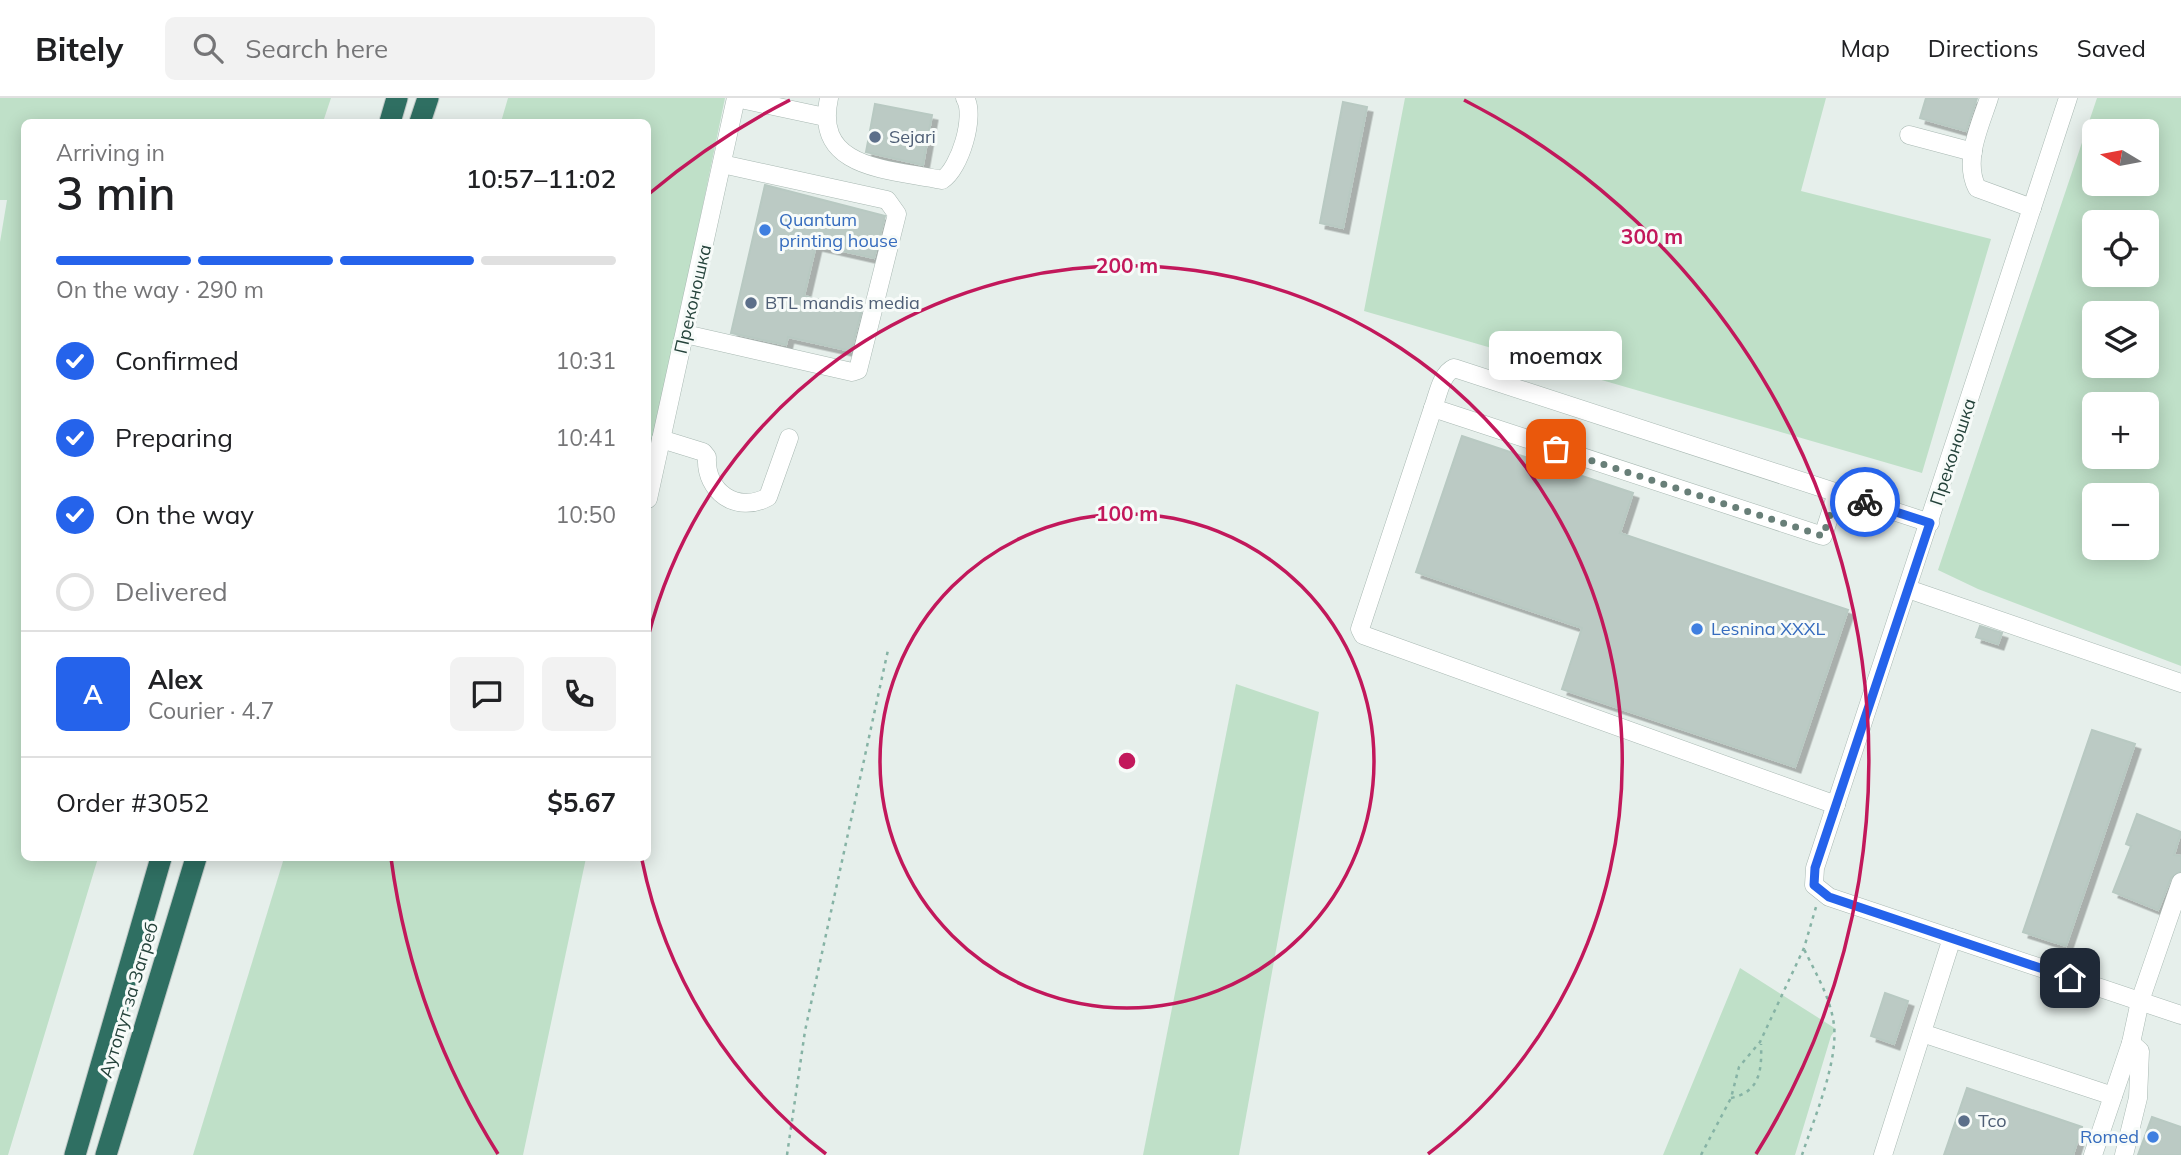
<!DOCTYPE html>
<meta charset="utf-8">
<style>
:root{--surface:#fff;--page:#f2f2f2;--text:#202124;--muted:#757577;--line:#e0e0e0;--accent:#2563eb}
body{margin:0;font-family:Mulish,sans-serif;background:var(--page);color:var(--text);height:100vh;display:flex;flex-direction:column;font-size:26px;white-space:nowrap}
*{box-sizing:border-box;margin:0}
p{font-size:23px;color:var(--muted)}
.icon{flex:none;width:38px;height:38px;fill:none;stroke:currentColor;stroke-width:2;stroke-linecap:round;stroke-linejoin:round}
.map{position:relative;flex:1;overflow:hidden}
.details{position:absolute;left:21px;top:21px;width:630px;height:742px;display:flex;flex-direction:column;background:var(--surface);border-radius:10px;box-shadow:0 4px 18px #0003}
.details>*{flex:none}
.needle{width:46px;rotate:280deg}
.buttons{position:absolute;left:2082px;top:21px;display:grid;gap:14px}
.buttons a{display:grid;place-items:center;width:77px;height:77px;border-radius:10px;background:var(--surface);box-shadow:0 4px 18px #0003;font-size:35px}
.pin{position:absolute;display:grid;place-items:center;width:60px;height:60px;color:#fff;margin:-30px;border-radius:14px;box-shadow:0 4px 10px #0006}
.courier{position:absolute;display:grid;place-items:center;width:70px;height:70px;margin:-35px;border:5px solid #2563eb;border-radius:50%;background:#fff;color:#222;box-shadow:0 2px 9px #0007}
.bubble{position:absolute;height:49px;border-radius:10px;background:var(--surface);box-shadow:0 4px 18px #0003;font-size:23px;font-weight:600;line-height:49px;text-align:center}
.overview em{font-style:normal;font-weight:600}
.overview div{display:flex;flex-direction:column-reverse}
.overview{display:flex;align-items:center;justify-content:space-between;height:119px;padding:0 35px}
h1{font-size:46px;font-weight:600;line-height:52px}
.bar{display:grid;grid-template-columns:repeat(4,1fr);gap:10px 7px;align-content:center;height:84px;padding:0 35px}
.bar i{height:9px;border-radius:5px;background:var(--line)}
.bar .selected{background:var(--accent)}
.bar p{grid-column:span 4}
.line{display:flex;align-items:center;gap:18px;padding:0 35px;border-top:2px solid var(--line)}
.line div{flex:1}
.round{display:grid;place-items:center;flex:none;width:74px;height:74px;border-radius:10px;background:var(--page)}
ol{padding:0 35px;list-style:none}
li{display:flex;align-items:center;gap:21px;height:77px}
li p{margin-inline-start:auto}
li .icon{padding:7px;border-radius:50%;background:var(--accent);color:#fff;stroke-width:4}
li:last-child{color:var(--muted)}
li i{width:38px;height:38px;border:4px solid var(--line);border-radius:50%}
header{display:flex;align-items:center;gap:42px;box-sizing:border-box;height:98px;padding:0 35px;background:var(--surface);border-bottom:2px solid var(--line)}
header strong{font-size:33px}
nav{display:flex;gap:38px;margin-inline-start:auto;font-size:24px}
.search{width:490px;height:63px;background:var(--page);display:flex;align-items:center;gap:18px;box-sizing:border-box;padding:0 24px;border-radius:10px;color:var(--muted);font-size:26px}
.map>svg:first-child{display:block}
.green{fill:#bfe0c8;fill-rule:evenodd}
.building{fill:#bbcac4;stroke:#b8c9c2;stroke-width:2;filter:url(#shadow)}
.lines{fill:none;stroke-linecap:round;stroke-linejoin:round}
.minor-casing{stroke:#a8b8b2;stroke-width:19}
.highway-casing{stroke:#c2cac8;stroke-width:23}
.path{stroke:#86b3a5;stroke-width:2.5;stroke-dasharray:3.5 5;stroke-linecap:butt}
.minor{stroke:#fff;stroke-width:18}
.highway{stroke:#2f6f62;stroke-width:21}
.done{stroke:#687f78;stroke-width:7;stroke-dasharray:0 12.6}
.route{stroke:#2563eb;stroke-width:9}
.ring{fill:none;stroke:#c2185b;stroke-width:3.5}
.service-dot{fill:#5c6f8a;stroke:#f7fbf9;stroke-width:2.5}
.shop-dot{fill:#3f7fe0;stroke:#f7fbf9;stroke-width:2.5}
.labels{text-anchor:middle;stroke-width:6;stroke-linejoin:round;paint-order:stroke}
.service-label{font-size:18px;fill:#4e5e75;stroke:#f7fbf9;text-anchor:start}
.shop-label{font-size:18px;fill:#366cbe;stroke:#f7fbf9;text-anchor:start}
.street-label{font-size:18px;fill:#24423a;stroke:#f7fbf9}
.centre{fill:#c2185b;stroke:#f7fbf9;stroke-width:3.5}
.ring-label{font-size:21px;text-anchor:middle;font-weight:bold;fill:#c2185b;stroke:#f7fbf9;stroke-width:6;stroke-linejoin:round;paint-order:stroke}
</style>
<header>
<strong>Bitely</strong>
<div class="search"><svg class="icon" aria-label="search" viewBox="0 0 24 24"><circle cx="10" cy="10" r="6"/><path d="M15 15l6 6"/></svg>Search here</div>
<nav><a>Map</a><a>Directions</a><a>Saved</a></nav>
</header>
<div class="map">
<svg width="2181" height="1057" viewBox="0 0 2181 1057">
<defs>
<filter id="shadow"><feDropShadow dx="5.5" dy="5.5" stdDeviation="0" flood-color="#0004"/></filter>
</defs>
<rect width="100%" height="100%" fill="#e6efeb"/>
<!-- green -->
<g class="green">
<path d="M0,0H331L323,24H24V760H98L8,1057H0V144L7,102H0Z"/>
<path d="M508,0H725L648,373V24H501Z"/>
<path d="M1405,0H1826L1801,93L1991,141L1922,375L1364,213Z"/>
<path d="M2097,0H2181V568L1978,491L1938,472ZM2147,33V86H2095V33ZM2147,124V177H2095V124ZM2147,215V268H2095V215ZM2147,306V359H2095V306ZM2147,397V450H2095V397Z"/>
<path d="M1236,586L1319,614L1239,1057H1143Z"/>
<path d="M284,760H586L523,1057H193Z"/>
<path d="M1740,870L1836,931L1831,938L1795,1057H1663Z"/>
</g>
<!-- building -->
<g class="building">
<path d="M1926,0H1977L1966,33L1920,20Z"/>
<path d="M1343,4L1367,9L1343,130L1320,125Z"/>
<path d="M875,6L932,17L923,67L866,54Z"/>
<path d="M765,87L885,118L874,160L816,147L804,198L862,211L851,253L788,239L786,247L731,235Z"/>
<path d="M1462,338L1633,395L1620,435L1848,512L1795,669L1562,591L1582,530L1416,474Z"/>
<path d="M1980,528L2002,535L1998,546L1976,539Z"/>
<path d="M2092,632L2135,646L2066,848L2023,834Z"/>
<path d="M2137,716L2181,734L2174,757L2181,758V773L2171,780L2158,812L2113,794L2131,748L2126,746Z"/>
<path d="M1885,895L1908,903L1894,946L1871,938Z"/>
<path d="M1967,990L2082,1029L2073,1057H1944Z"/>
<path d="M2152,1019L2181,1029V1057H2138Z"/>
</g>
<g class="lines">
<defs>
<g id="minor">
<path d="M829,0C813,73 892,71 942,82C960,71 976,17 965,0"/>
<path d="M1989,0C1980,28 1963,62 1977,90L2032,110"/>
<path d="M2068,0L1815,770L1814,787L1829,799L2181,917"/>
<path d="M1909,37L1973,54"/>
<path d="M685,236L852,274L858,272L897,116L887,102L722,66"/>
<path d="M1433,310L1360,531L1363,537L1836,707"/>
<path d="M661,341L703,354L707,359C705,394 737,416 768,399L789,340"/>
<path d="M1837,395L1823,438L1433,310C1438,297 1441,276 1454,270L1930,425"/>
<path d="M648,401L736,0L825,19"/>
<path d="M1908,491L2181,585"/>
<path d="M1922,935L2113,998"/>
<path d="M1883,1057L1952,840"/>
<path d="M2093,1057L2131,945"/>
<path d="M2124,1057L2138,1000L2140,953L2131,945L2140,903L2181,784"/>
</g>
<g id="highway">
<path d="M390,24L397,0"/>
<path d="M420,24L428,0"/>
<path d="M75,1057L161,760"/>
<path d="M106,1057L196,760"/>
</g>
</defs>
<!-- minor casing -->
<use href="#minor" class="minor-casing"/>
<!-- highway casing -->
<use href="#highway" class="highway-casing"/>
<!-- path -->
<g class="path">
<path d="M1731,1000C1760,994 1762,972 1761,946"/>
<path d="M787,1057L805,933L888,552"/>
<path d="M1701,1057L1731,1000L1739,969L1760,944L1804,850L1816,809"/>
<path d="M1802,1057C1814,1020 1841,959 1833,921C1829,897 1814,872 1804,851"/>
</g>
<!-- minor -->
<use href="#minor" class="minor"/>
<!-- highway -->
<use href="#highway" class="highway"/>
</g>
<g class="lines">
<!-- done -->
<path class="done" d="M1556,351L1823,438L1837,395L1865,404"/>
<!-- route -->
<path class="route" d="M1865,404L1930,425L1815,770L1814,787L1829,799L2070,880"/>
</g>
<!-- distance rings -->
<g class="ring">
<circle cx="1127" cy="663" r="247"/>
<path d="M826 1056A495 495 0 0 1 642 762M648 539A495 495 0 1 1 1428 1056"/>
<path d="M498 1056A742 742 0 0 1 391 760M650 95A742 742 0 0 1 790 2M1464 2A742 742 0 0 1 1756 1056"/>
</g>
<!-- markers -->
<g class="service-dot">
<circle cx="875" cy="39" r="7"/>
<circle cx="751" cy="205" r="7"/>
<circle cx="1964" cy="1023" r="7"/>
</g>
<g class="shop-dot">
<circle cx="765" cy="132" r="7"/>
<circle cx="1697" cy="531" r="7"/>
<circle cx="2153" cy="1039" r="7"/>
</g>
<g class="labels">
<!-- service labels -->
<g class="service-label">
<text x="889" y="45">Sejari</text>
<text x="765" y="211">BTL mandis media</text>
<text x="1978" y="1029">Tco</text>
</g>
<!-- shop labels -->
<g class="shop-label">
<text x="779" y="128">Quantum<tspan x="779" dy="21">printing house</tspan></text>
<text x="1711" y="537">Lesnina XXXL</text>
<text x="2139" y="1045" text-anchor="end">Romed</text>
</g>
<!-- street labels -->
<g class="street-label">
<text transform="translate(693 201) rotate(-77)" y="6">Преконошка</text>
<text transform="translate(1953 354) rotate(-72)" y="6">Преконошка</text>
<text transform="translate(129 902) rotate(-73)" y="6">Аутопут за Загреб</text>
</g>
</g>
<circle cx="1127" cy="663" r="10" class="centre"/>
<g class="ring-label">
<text x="1652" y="146">300 m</text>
<text x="1127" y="175">200 m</text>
<text x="1127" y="423">100 m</text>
</g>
</svg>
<div class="buttons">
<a><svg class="needle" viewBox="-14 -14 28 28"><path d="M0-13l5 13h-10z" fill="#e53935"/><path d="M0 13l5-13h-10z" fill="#757577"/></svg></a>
<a><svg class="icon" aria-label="locate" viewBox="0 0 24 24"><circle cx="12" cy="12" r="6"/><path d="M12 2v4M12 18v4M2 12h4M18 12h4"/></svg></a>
<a><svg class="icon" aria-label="layers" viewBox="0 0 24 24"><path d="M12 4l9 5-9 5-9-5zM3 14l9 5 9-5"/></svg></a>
<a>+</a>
<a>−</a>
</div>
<div class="pin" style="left:1556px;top:351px;background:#ea580c"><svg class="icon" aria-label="bag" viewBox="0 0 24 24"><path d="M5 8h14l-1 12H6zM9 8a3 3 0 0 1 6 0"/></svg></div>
<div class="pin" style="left:2070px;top:880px;background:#1f2937"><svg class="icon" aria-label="home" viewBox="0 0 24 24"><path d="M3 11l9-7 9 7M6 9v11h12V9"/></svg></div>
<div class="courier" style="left:1865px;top:404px"><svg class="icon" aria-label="bike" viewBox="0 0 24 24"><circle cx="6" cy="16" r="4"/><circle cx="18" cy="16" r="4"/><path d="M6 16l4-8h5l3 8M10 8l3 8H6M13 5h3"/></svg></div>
<div class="bubble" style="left:1489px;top:233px;width:133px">moemax</div>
<section class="details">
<div class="overview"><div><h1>3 min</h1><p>Arriving in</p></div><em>10:57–11:02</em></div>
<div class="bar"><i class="selected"></i><i class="selected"></i><i class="selected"></i><i></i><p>On the way · 290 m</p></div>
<ol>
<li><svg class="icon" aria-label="check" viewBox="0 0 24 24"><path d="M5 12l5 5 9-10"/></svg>Confirmed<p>10:31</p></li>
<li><svg class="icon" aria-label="check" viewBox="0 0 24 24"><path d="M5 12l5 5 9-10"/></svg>Preparing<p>10:41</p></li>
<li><svg class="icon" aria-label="check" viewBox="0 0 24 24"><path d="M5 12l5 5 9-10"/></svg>On the way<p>10:50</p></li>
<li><i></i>Delivered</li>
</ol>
<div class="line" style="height:126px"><b class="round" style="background:var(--accent);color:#fff">A</b><div><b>Alex</b><p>Courier · 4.7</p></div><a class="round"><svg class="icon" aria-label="chat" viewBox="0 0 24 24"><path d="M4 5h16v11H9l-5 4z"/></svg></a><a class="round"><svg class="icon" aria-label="phone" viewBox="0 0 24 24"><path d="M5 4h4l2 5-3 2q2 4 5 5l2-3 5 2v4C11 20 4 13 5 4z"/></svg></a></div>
<div class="line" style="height:91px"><div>Order #3052</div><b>$5.67</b></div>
</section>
</div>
